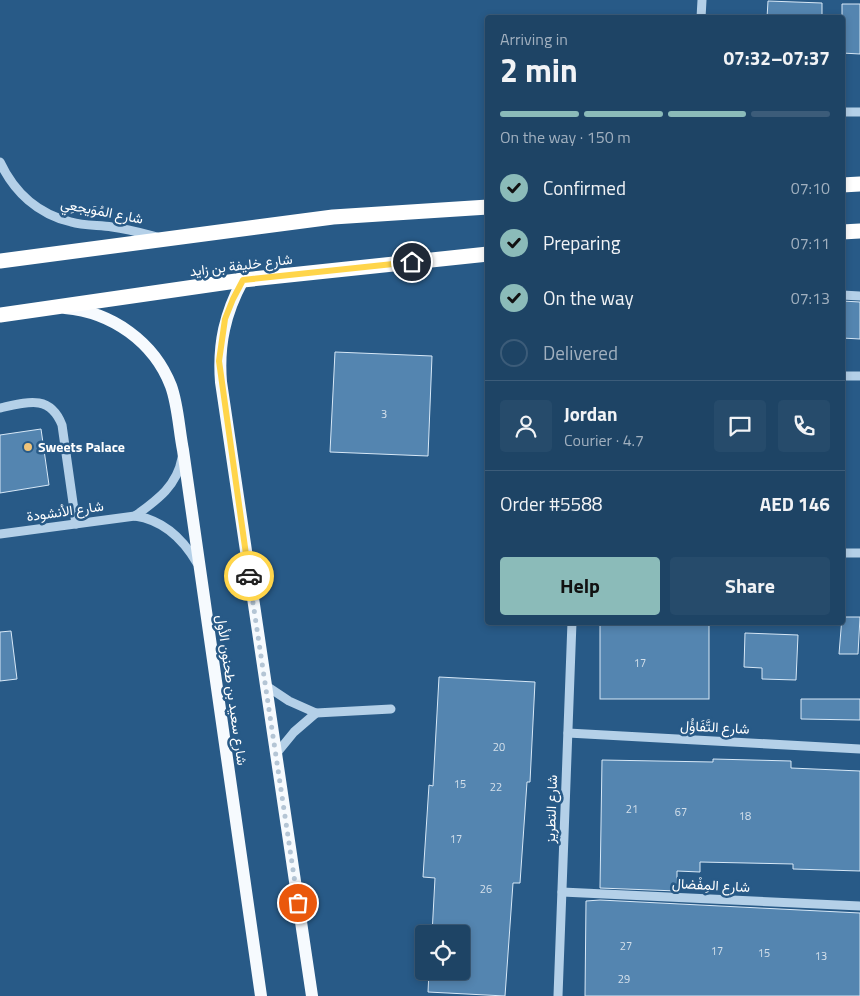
<!DOCTYPE html>
<meta charset="utf-8">
<style>
:root{--surface:#1e4465;--page:#264b6b;--text:#f1f3f6;--muted:#a1b0bf;--line:#3c5c79;--accent:#8bbbb9}
body{margin:0;font-family:"Titillium Web",Vazirmatn,sans-serif;background:var(--page);color:var(--text);height:100vh;display:flex;flex-direction:column;font-size:19px;white-space:nowrap}
*{box-sizing:border-box;margin:0}
p{font-size:16px;color:var(--muted)}
.icon{flex:none;width:28px;height:28px;fill:none;stroke:currentColor;stroke-width:2;stroke-linecap:round;stroke-linejoin:round}
.map{position:relative;flex:1;overflow:hidden}
.side{position:absolute;left:485px;top:15px;width:360px;height:610px;display:flex;flex-direction:column;background:var(--surface);border-radius:5px;box-shadow:0 2px 8px #0003,0 0 0 1px var(--line)}
.side>*{flex:none}
.buttons{position:absolute;left:415px;top:925px;display:grid;gap:10px}
.buttons a{display:grid;place-items:center;width:55px;height:55px;border-radius:5px;background:var(--surface);box-shadow:0 2px 8px #0003,0 0 0 1px var(--line);font-size:25px}
.pin{position:absolute;display:grid;place-items:center;width:42px;height:42px;color:#fff;margin:-21px;border:2px solid #fff;border-radius:50%;box-shadow:0 1px 5px #0007}
.courier{position:absolute;display:grid;place-items:center;width:50px;height:50px;margin:-25px;border:4px solid #ffd54a;border-radius:50%;background:#fff;color:#222;box-shadow:0 1px 6px #0007}
.headline em{font-style:normal;font-weight:700}
.headline div{display:flex;flex-direction:column-reverse}
.headline{display:flex;align-items:center;justify-content:space-between;height:85px;padding:0 15px}
h1{font-size:32px;font-weight:700;line-height:38px}
.bar{display:grid;grid-template-columns:repeat(4,1fr);gap:8px 5px;align-content:center;height:60px;padding:0 15px}
.bar i{height:6px;border-radius:4px;background:var(--line)}
.bar .current{background:var(--accent)}
.bar p{grid-column:span 4}
.line{display:flex;align-items:center;gap:12px;padding:0 15px;border-top:1px solid var(--line)}
.line div{flex:1}
.round{display:grid;place-items:center;flex:none;width:52px;height:52px;border-radius:5px;background:var(--page)}
ol{padding:0 15px;list-style:none}
li{display:flex;align-items:center;gap:15px;height:55px}
li p{margin-inline-start:auto}
li .icon{padding:5px;border-radius:50%;background:var(--accent);color:#111;stroke-width:4}
li:last-child{color:var(--muted)}
li i{width:28px;height:28px;border:2px solid var(--line);border-radius:50%}
.action{display:flex;gap:10px;margin-top:auto;padding:10px 15px}
.action a{flex:1;height:58px;border-radius:5px;background:var(--accent);color:#111;font-size:20px;font-weight:700;line-height:58px;text-align:center}
.action a+a{background:var(--page);color:var(--text)}
.map>svg:first-child{display:block}
.building{fill:#5485b0;stroke:#d7e8f7}
.lines{fill:none;stroke-linecap:round;stroke-linejoin:round}
.minor{stroke:#b4d0e8;stroke-width:9}
.major{stroke:#f6fafe;stroke-width:12}
.highway{stroke:#fff;stroke-width:15}
.done{stroke:#b4c5d5;stroke-width:5;stroke-dasharray:0 9}
.route{stroke:#ffd54a;stroke-width:6}
.poi-dot{fill:#f0c47a;stroke:#285a87;stroke-width:2}
.labels{text-anchor:middle;stroke-width:5;stroke-linejoin:round;paint-order:stroke}
.number-label{font-size:11px;fill:#d4e0eb}
.street-label{font-size:14px;fill:#fff;stroke:#285a87}
.poi-label{font-size:14px;font-weight:bold;fill:#fff;stroke:#285a87;text-anchor:start}
</style>
<div class="map">
<svg width="860" height="996" viewBox="0 0 860 996">
<rect width="100%" height="100%" fill="#285a87"/>
<!-- building -->
<g class="building">
<path d="M768,1L822,3V18H767Z"/>
<path d="M842,4H860V54L842,53Z"/>
<path d="M842,301L860,302V339L842,338Z"/>
<path d="M335,352L432,356L428,456L330,452Z"/>
<path d="M41,429L49,485L0,493V435Z"/>
<path d="M842,617H860L858,654H839Z"/>
<rect x="600" y="622" width="109" height="77"/>
<path d="M11,631L17,679L0,681V632Z"/>
<path d="M745,633L798,635L796,680L762,679V668L744,667Z"/>
<path d="M439,677L535,682L530,782H527L520,883H513L505,996L428,992L429,971H461V934H432L435,878L423,877L429,785L433,786Z"/>
<path d="M801,699H860V720L801,719Z"/>
<path d="M713,759L791,761V768L860,771V871L793,869V864L700,862V872L677,871V891L600,888L602,760L713,762Z"/>
<path d="M600,900L860,913V996H585L586,901Z"/>
</g>
<g class="lines">
<!-- minor -->
<g class="minor">
<path d="M701,18L702,0"/>
<path d="M842,112H860"/>
<path d="M0,162C14,192 38,214 71,222C84,226 99,225 112,227C128,229 142,233 157,237"/>
<path d="M842,295L860,296"/>
<path d="M842,376H860"/>
<path d="M0,408C27,402 50,394 62,425L76,524"/>
<path d="M135,516C157,500 177,486 182,458"/>
<path d="M0,534L135,516C163,520 183,539 197,563"/>
<path d="M842,553H860"/>
<path d="M265,685L289,701L316,713L391,709"/>
<path d="M568,733L860,749"/>
<path d="M276,754L294,732L316,713"/>
<path d="M562,892L860,906"/>
<path d="M558,996L572,622"/>
</g>
<!-- major -->
<g class="major">
<path d="M243,280C225,313 218,344 221,382L312,996"/>
<path d="M65,308C112,312 154,342 171,386C178,405 179,430 183,450L261,996"/>
</g>
<!-- highway -->
<g class="highway">
<path d="M842,185L860,184"/>
<path d="M842,232L860,231"/>
<path d="M0,261L333,217L488,207"/>
<path d="M0,315L243,280L488,254"/>
</g>
</g>
<g class="lines">
<!-- done -->
<path class="done" d="M249,576L298,903"/>
<!-- route -->
<path class="route" d="M249,576L219,361L225,319L233,299L243,280L412,262"/>
</g>
<!-- markers -->
<circle class="poi-dot" cx="28" cy="447" r="5"/>
<g class="labels">
<!-- number labels -->
<g class="number-label">
<text x="384" y="418">3</text>
<text x="640" y="667">17</text>
<text x="499" y="751">20</text>
<text x="460" y="788">15</text>
<text x="496" y="791">22</text>
<text x="632" y="813">21</text>
<text x="681" y="816">67</text>
<text x="745" y="820">18</text>
<text x="456" y="843">17</text>
<text x="486" y="893">26</text>
<text x="626" y="950">27</text>
<text x="717" y="955">17</text>
<text x="764" y="957">15</text>
<text x="821" y="960">13</text>
<text x="624" y="983">29</text>
</g>
<!-- street labels -->
<g class="street-label">
<text transform="translate(102 211) rotate(11)" y="5">شارع المُوَيجعِي</text>
<text transform="translate(241 265) rotate(-7)" y="5">شارع خليفة بن زايد</text>
<text transform="translate(65 511) rotate(-8)" y="5">شارع الأنشودة</text>
<text transform="translate(232 690) rotate(82)" y="5">شارع سعيد بن طحنون الأول</text>
<text transform="translate(715 727) rotate(3)" y="5">شارع التَّفَاؤُل</text>
<text transform="translate(551 809) rotate(-88)" y="5">شارع التطريز</text>
<text transform="translate(711 885) rotate(3)" y="5">شارع المِفْضال</text>
</g>
<!-- poi labels -->
<g class="poi-label">
<text x="38" y="452">Sweets Palace</text>
</g>
</g>
</svg>
<div class="buttons">
<a><svg class="icon" aria-label="locate" viewBox="0 0 24 24"><circle cx="12" cy="12" r="6"/><path d="M12 2v4M12 18v4M2 12h4M18 12h4"/></svg></a>
</div>
<div class="pin" style="left:298px;top:903px;background:#ea580c"><svg class="icon" aria-label="bag" viewBox="0 0 24 24"><path d="M5 8h14l-1 12H6zM9 8a3 3 0 0 1 6 0"/></svg></div>
<div class="pin" style="left:412px;top:262px;background:#1f2937"><svg class="icon" aria-label="home" viewBox="0 0 24 24"><path d="M3 11l9-7 9 7M6 9v11h12V9"/></svg></div>
<div class="courier" style="left:249px;top:576px"><svg class="icon" aria-label="car" viewBox="0 0 24 24"><path d="M5 17H2v-5l4-1 3-4h7l3 4 3 1v5h-3M9 17h6M6 11h13"/><circle cx="7" cy="17" r="2"/><circle cx="17" cy="17" r="2"/></svg></div>
<section class="side">
<div class="headline"><div><h1>2 min</h1><p>Arriving in</p></div><em>07:32–07:37</em></div>
<div class="bar"><i class="current"></i><i class="current"></i><i class="current"></i><i></i><p>On the way · 150 m</p></div>
<ol>
<li><svg class="icon" aria-label="check" viewBox="0 0 24 24"><path d="M5 12l5 5 9-10"/></svg>Confirmed<p>07:10</p></li>
<li><svg class="icon" aria-label="check" viewBox="0 0 24 24"><path d="M5 12l5 5 9-10"/></svg>Preparing<p>07:11</p></li>
<li><svg class="icon" aria-label="check" viewBox="0 0 24 24"><path d="M5 12l5 5 9-10"/></svg>On the way<p>07:13</p></li>
<li><i></i>Delivered</li>
</ol>
<div class="line" style="height:90px"><a class="round"><svg class="icon" aria-label="person" viewBox="0 0 24 24"><circle cx="12" cy="8" r="4"/><path d="M4 21q1-7 8-7t8 7"/></svg></a><div><b>Jordan</b><p>Courier · 4.7</p></div><a class="round"><svg class="icon" aria-label="chat" viewBox="0 0 24 24"><path d="M4 5h16v11H9l-5 4z"/></svg></a><a class="round"><svg class="icon" aria-label="phone" viewBox="0 0 24 24"><path d="M5 4h4l2 5-3 2q2 4 5 5l2-3 5 2v4C11 20 4 13 5 4z"/></svg></a></div>
<div class="line" style="height:65px"><div>Order #5588</div><b>AED 146</b></div>
<div class="action"><a>Help</a><a>Share</a></div>
</section>
</div>
